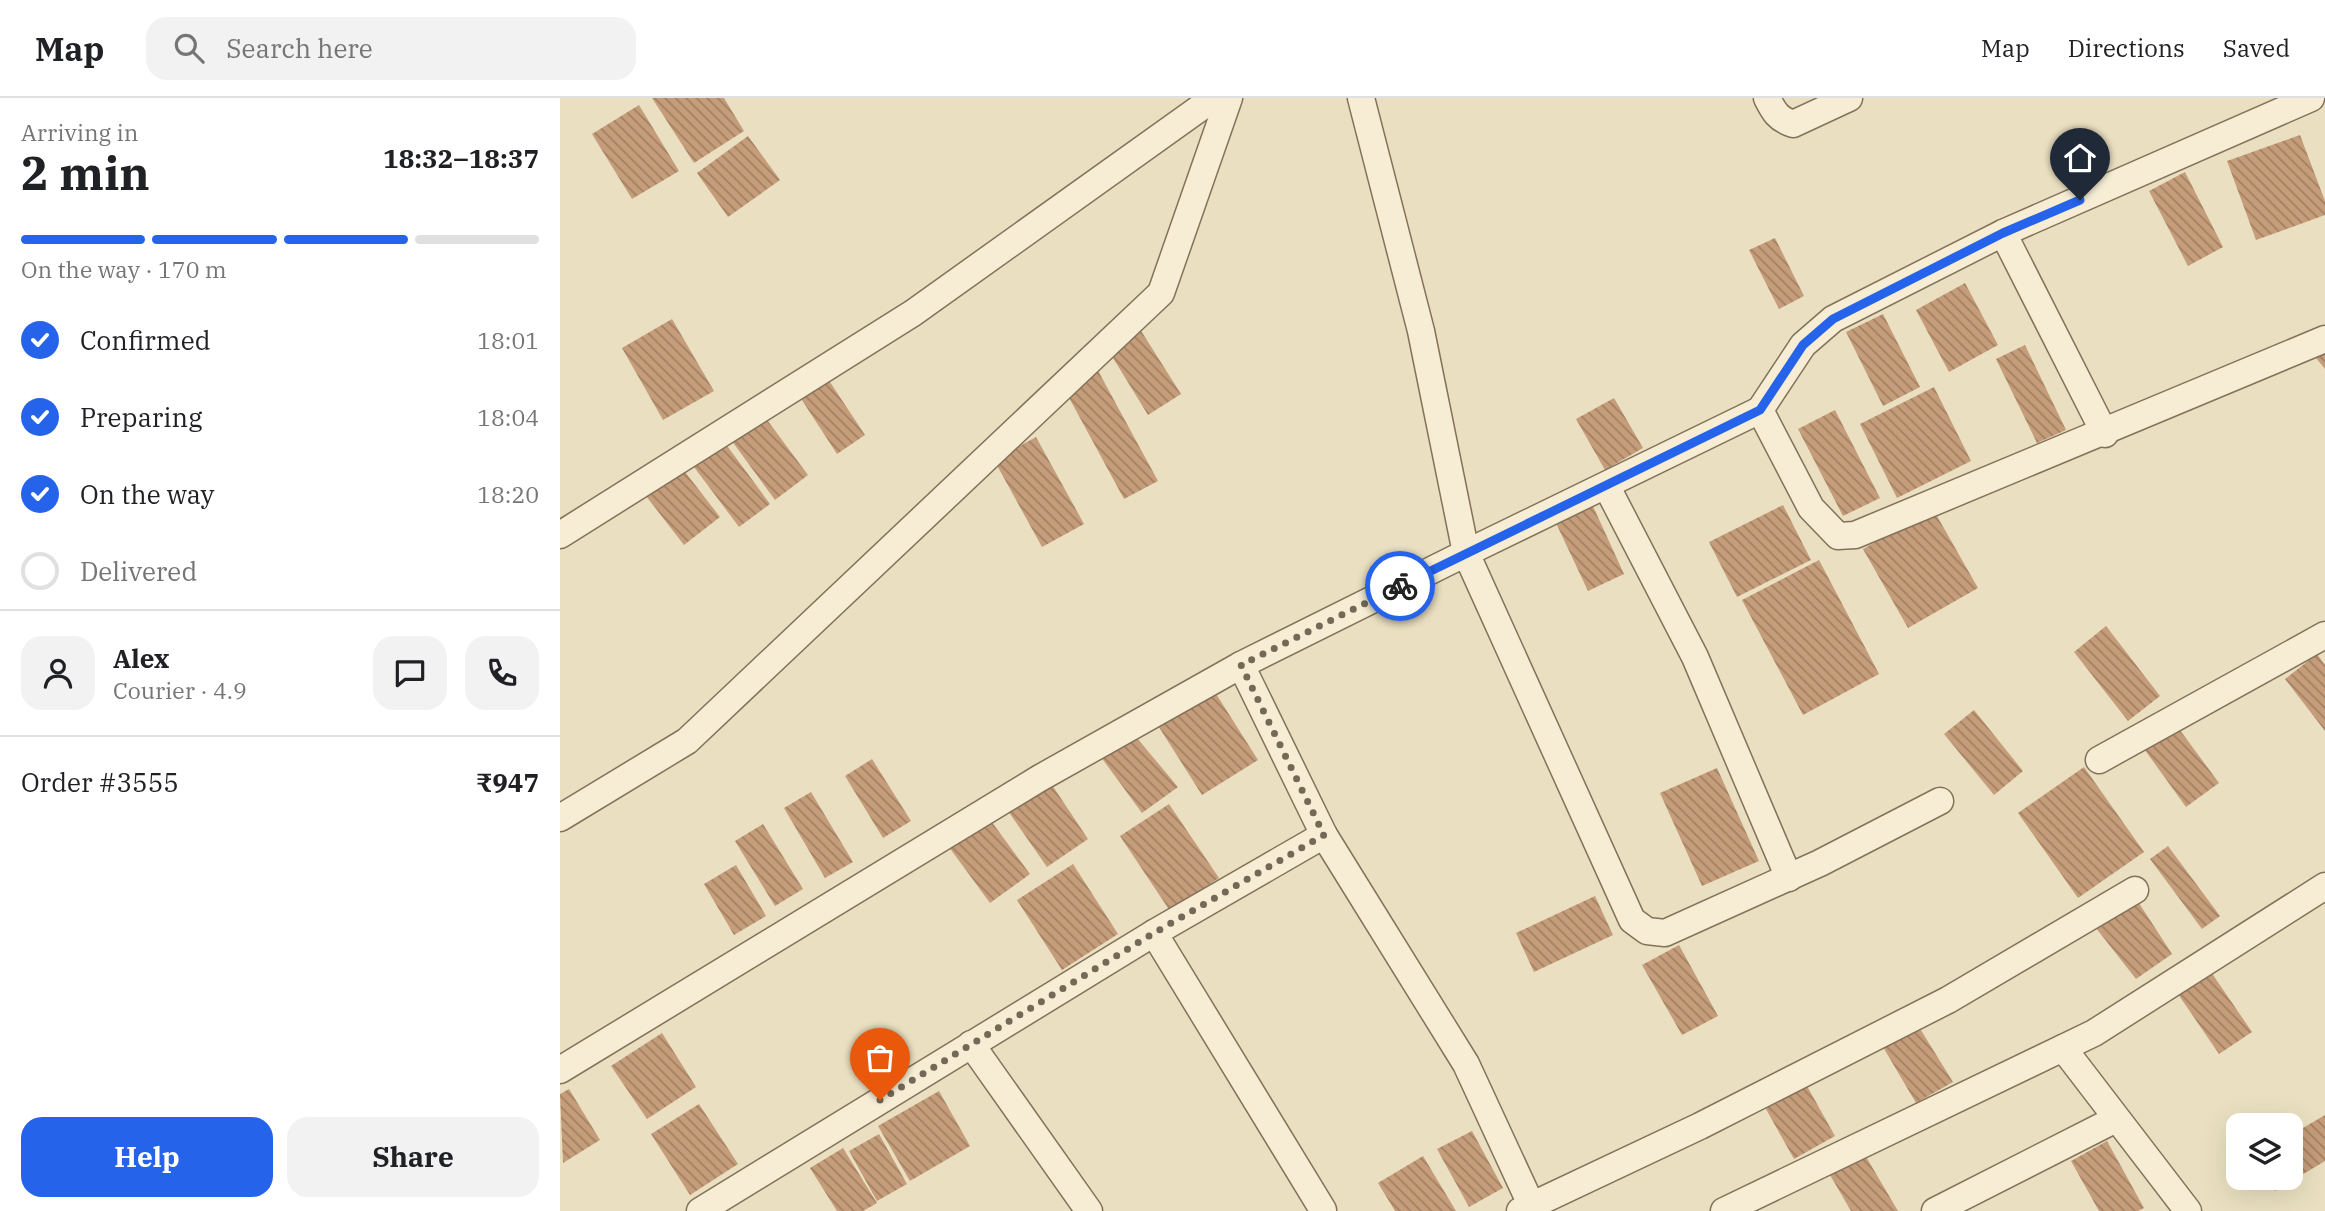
<!DOCTYPE html>
<meta charset="utf-8">
<style>
:root{--surface:#fff;--page:#f2f2f2;--text:#202124;--muted:#757577;--line:#e0e0e0;--accent:#2563eb}
body{margin:0;font-family:"IBM Plex Serif",serif;background:var(--page);color:var(--text);height:100vh;display:flex;flex-direction:column;font-size:26px;white-space:nowrap}
*{box-sizing:border-box;margin:0}
p{font-size:23px;color:var(--muted)}
.icon{flex:none;width:38px;height:38px;fill:none;stroke:currentColor;stroke-width:2;stroke-linecap:round;stroke-linejoin:round}
.map{position:relative;flex:1;overflow:hidden}
.drawer{display:flex;flex-direction:column;background:var(--surface);width:560px}
.drawer>*{flex:none}
.tools{position:absolute;left:1666px;top:1015px;display:grid;gap:14px}
.tools a{display:grid;place-items:center;width:77px;height:77px;border-radius:14px;background:var(--surface);box-shadow:0 7px 28px #0002;font-size:35px}
.pin{position:absolute;display:grid;place-items:center;width:60px;height:60px;color:#fff;margin:-72px -30px;border-radius:50% 50% 50% 0;rotate:-45deg;box-shadow:0 0 7px #0007}
.pin .icon{rotate:45deg}
.courier{position:absolute;display:grid;place-items:center;width:70px;height:70px;margin:-35px;border:5px solid #2563eb;border-radius:50%;background:#fff;color:#222;box-shadow:0 2px 9px #0007}
.summary em{font-style:normal;font-weight:800}
.summary div{display:flex;flex-direction:column-reverse}
.summary{display:flex;align-items:center;justify-content:space-between;height:119px;padding:0 21px}
h1{font-size:46px;font-weight:800;line-height:52px}
.bar{display:grid;grid-template-columns:repeat(4,1fr);gap:10px 7px;align-content:center;height:84px;padding:0 21px}
.bar i{height:9px;border-radius:5px;background:var(--line)}
.bar .selected{background:var(--accent)}
.bar p{grid-column:span 4}
.line{display:flex;align-items:center;gap:18px;padding:0 21px;border-top:2px solid var(--line)}
.line div{flex:1}
.round{display:grid;place-items:center;flex:none;width:74px;height:74px;border-radius:21px;background:var(--page)}
ol{padding:0 21px;list-style:none}
li{display:flex;align-items:center;gap:21px;height:77px}
li p{margin-inline-start:auto}
li .icon{padding:7px;border-radius:50%;background:var(--accent);color:#fff;stroke-width:4}
li:last-child{color:var(--muted)}
li i{width:38px;height:38px;border:4px solid var(--line);border-radius:50%}
.action{display:flex;gap:14px;margin-top:auto;padding:14px 21px}
.action a{flex:1;height:80px;border-radius:21px;background:var(--accent);color:#fff;font-size:28px;font-weight:800;line-height:80px;text-align:center}
.action a+a{background:var(--page);color:var(--text)}
header{display:flex;align-items:center;gap:42px;box-sizing:border-box;height:98px;padding:0 35px;background:var(--surface);border-bottom:2px solid var(--line)}
header strong{font-size:33px}
nav{display:flex;gap:38px;margin-inline-start:auto;font-size:24px}
.search{width:490px;height:63px;background:var(--page);display:flex;align-items:center;gap:18px;box-sizing:border-box;padding:0 24px;border-radius:21px;color:var(--muted);font-size:26px}
main{display:flex;flex:1;min-height:0}
.map>svg:first-child{display:block}
.building{fill:url(#building-back-hatch)}
.lines{fill:none;stroke-linecap:round;stroke-linejoin:round}
.street-casing{stroke:#82725a;stroke-width:29}
.street{stroke:#f6edd4;stroke-width:26}
.done{stroke:#736956;stroke-width:7;stroke-dasharray:0 12.6}
.route{stroke:#2563eb;stroke-width:9}
</style>
<header>
<strong>Map</strong>
<div class="search"><svg class="icon" aria-label="search" viewBox="0 0 24 24"><circle cx="10" cy="10" r="6"/><path d="M15 15l6 6"/></svg>Search here</div>
<nav><a>Map</a><a>Directions</a><a>Saved</a></nav>
</header>
<main>
<section class="drawer">
<div class="summary"><div><h1>2 min</h1><p>Arriving in</p></div><em>18:32–18:37</em></div>
<div class="bar"><i class="selected"></i><i class="selected"></i><i class="selected"></i><i></i><p>On the way · 170 m</p></div>
<ol>
<li><svg class="icon" aria-label="check" viewBox="0 0 24 24"><path d="M5 12l5 5 9-10"/></svg>Confirmed<p>18:01</p></li>
<li><svg class="icon" aria-label="check" viewBox="0 0 24 24"><path d="M5 12l5 5 9-10"/></svg>Preparing<p>18:04</p></li>
<li><svg class="icon" aria-label="check" viewBox="0 0 24 24"><path d="M5 12l5 5 9-10"/></svg>On the way<p>18:20</p></li>
<li><i></i>Delivered</li>
</ol>
<div class="line" style="height:126px"><a class="round"><svg class="icon" aria-label="person" viewBox="0 0 24 24"><circle cx="12" cy="8" r="4"/><path d="M4 21q1-7 8-7t8 7"/></svg></a><div><b>Alex</b><p>Courier · 4.9</p></div><a class="round"><svg class="icon" aria-label="chat" viewBox="0 0 24 24"><path d="M4 5h16v11H9l-5 4z"/></svg></a><a class="round"><svg class="icon" aria-label="phone" viewBox="0 0 24 24"><path d="M5 4h4l2 5-3 2q2 4 5 5l2-3 5 2v4C11 20 4 13 5 4z"/></svg></a></div>
<div class="line" style="height:91px"><div>Order #3555</div><b>₹947</b></div>
<div class="action"><a>Help</a><a>Share</a></div>
</section>
<div class="map">
<svg width="1765" height="1113" viewBox="0 0 1765 1113">
<defs>
<pattern id="building-back-hatch" width="6" height="6" patternUnits="userSpaceOnUse" patternTransform="scale(1.75)"><rect width="6" height="6" fill="#c69d7a"/><path d="M-1 5l2 2M0 0l6 6M5-1l2 2" fill="none" stroke="#a18063"/></pattern>
</defs>
<rect width="100%" height="100%" fill="#eae0c1"/>
<!-- building -->
<g class="building">
<path d="M92,0H164L184,33L134,65Z"/>
<path d="M79,7L119,73L72,101L32,36Z"/>
<path d="M1740,37L1765,103V117L1696,142L1667,63Z"/>
<path d="M188,38L220,82L168,119L137,75Z"/>
<path d="M1625,74L1663,149L1628,168L1589,93Z"/>
<path d="M1215,140L1244,198L1219,211L1189,152Z"/>
<path d="M1405,185L1438,247L1389,274L1356,212Z"/>
<path d="M1323,216L1360,289L1323,308L1286,234Z"/>
<path d="M112,221L154,293L103,322L62,250Z"/>
<path d="M578,228L621,296L588,317L550,255Z"/>
<path d="M1465,247L1506,332L1477,345L1436,261Z"/>
<path d="M1765,253V271L1756,260Z"/>
<path d="M536,269L598,383L564,401L507,296Z"/>
<path d="M264,275L305,337L277,356L236,293Z"/>
<path d="M1374,289L1411,363L1337,400L1300,326Z"/>
<path d="M1054,300L1083,350L1045,372L1016,321Z"/>
<path d="M1275,312L1320,400L1283,418L1238,331Z"/>
<path d="M202,315L248,377L215,402L169,339Z"/>
<path d="M476,339L524,426L482,449L434,362Z"/>
<path d="M165,345L210,406L179,429L134,369Z"/>
<path d="M122,370L160,419L124,447L86,398Z"/>
<path d="M1032,406L1064,476L1028,493L995,423Z"/>
<path d="M1223,407L1251,462L1177,499L1149,444Z"/>
<path d="M1373,411L1418,490L1348,530L1303,451Z"/>
<path d="M1259,462L1319,576L1243,617L1182,502Z"/>
<path d="M1546,528L1600,598L1568,623L1514,554Z"/>
<path d="M1757,556L1765,567V633L1725,581Z"/>
<path d="M653,591L698,662L642,697L597,626Z"/>
<path d="M1414,612L1463,673L1434,697L1384,636Z"/>
<path d="M1614,624L1659,685L1626,709L1582,648Z"/>
<path d="M571,633L618,689L582,715L538,655Z"/>
<path d="M312,661L351,723L323,740L285,678Z"/>
<path d="M1524,669L1584,754L1518,800L1458,715Z"/>
<path d="M1157,670L1199,763L1142,788L1100,695Z"/>
<path d="M490,684L528,741L487,769L448,713Z"/>
<path d="M251,694L293,764L265,780L224,710Z"/>
<path d="M609,706L659,780L610,813L560,738Z"/>
<path d="M426,716L470,776L430,805L386,745Z"/>
<path d="M203,726L243,791L215,808L175,743Z"/>
<path d="M1608,748L1660,818L1642,831L1590,761Z"/>
<path d="M513,766L558,836L502,872L457,802Z"/>
<path d="M176,767L206,818L174,837L144,786Z"/>
<path d="M1035,798L1053,837L974,874L956,835Z"/>
<path d="M1577,802L1612,856L1576,881L1536,830Z"/>
<path d="M1119,847L1158,918L1122,937L1082,867Z"/>
<path d="M1651,874L1692,934L1659,956L1618,896Z"/>
<path d="M1359,929L1393,984L1356,1005L1323,949Z"/>
<path d="M102,935L136,989L87,1021L51,968Z"/>
<path d="M1243,981L1275,1038L1234,1061L1202,1004Z"/>
<path d="M9,991L40,1042L3,1065L0,996Z"/>
<path d="M379,993L410,1048L350,1083L318,1028Z"/>
<path d="M139,1006L178,1066L130,1097L91,1036Z"/>
<path d="M1765,1017V1063L1715,1093L1707,1080H1731V1037Z"/>
<path d="M912,1033L943,1090L909,1109L877,1051Z"/>
<path d="M319,1036L347,1086L317,1103L289,1053Z"/>
<path d="M1547,1043L1584,1110L1578,1113H1539L1511,1063Z"/>
<path d="M283,1050L317,1105L303,1113H277L250,1070Z"/>
<path d="M1305,1057L1338,1113H1291L1270,1077Z"/>
<path d="M863,1058L896,1113H835L818,1085Z"/>
</g>
<g class="lines">
<defs>
<g id="street">
<path d="M801,0L861,233L906,455L681,567L764,737L906,966L974,1113"/>
<path d="M1207,0C1214,14 1218,21 1233,26L1289,0"/>
<path d="M1751,0L1443,135L1273,221L1243,247L1200,312L1251,410L1278,438L1295,437L1765,241"/>
<path d="M1443,135L1545,336"/>
<path d="M1200,312L906,455L1072,822L1087,833L1105,835L1260,765L1380,703"/>
<path d="M1047,389L1135,559L1229,780"/>
<path d="M0,437L353,215L654,0"/>
<path d="M1539,662L1765,537"/>
<path d="M0,720L127,643L601,195L669,0"/>
<path d="M594,835L763,1112"/>
<path d="M411,946L529,1113"/>
<path d="M1503,950L1628,1113"/>
<path d="M0,972L480,680L681,567"/>
<path d="M140,1113L594,835L764,737"/>
<path d="M960,1113L1140,1028L1388,902L1575,792"/>
<path d="M1164,1113L1534,935L1765,788"/>
<path d="M1375,1113L1556,1021"/>
</g>
</defs>
<!-- street casing -->
<use href="#street" class="street-casing"/>
<!-- street -->
<use href="#street" class="street"/>
</g>
<g class="lines">
<!-- done -->
<path class="done" d="M320,1002L594,835L764,737L681,567L840,488"/>
<!-- route -->
<path class="route" d="M840,488L1200,312L1243,247L1273,221L1443,135L1520,102"/>
</g>
</svg>
<div class="tools">
<a><svg class="icon" aria-label="layers" viewBox="0 0 24 24"><path d="M12 4l9 5-9 5-9-5zM3 14l9 5 9-5"/></svg></a>
</div>
<div class="pin" style="left:320px;top:1002px;background:#ea580c"><svg class="icon" aria-label="bag" viewBox="0 0 24 24"><path d="M5 8h14l-1 12H6zM9 8a3 3 0 0 1 6 0"/></svg></div>
<div class="pin" style="left:1520px;top:102px;background:#1f2937"><svg class="icon" aria-label="home" viewBox="0 0 24 24"><path d="M3 11l9-7 9 7M6 9v11h12V9"/></svg></div>
<div class="courier" style="left:840px;top:488px"><svg class="icon" aria-label="bike" viewBox="0 0 24 24"><circle cx="6" cy="16" r="4"/><circle cx="18" cy="16" r="4"/><path d="M6 16l4-8h5l3 8M10 8l3 8H6M13 5h3"/></svg></div>
</div>
</main>
